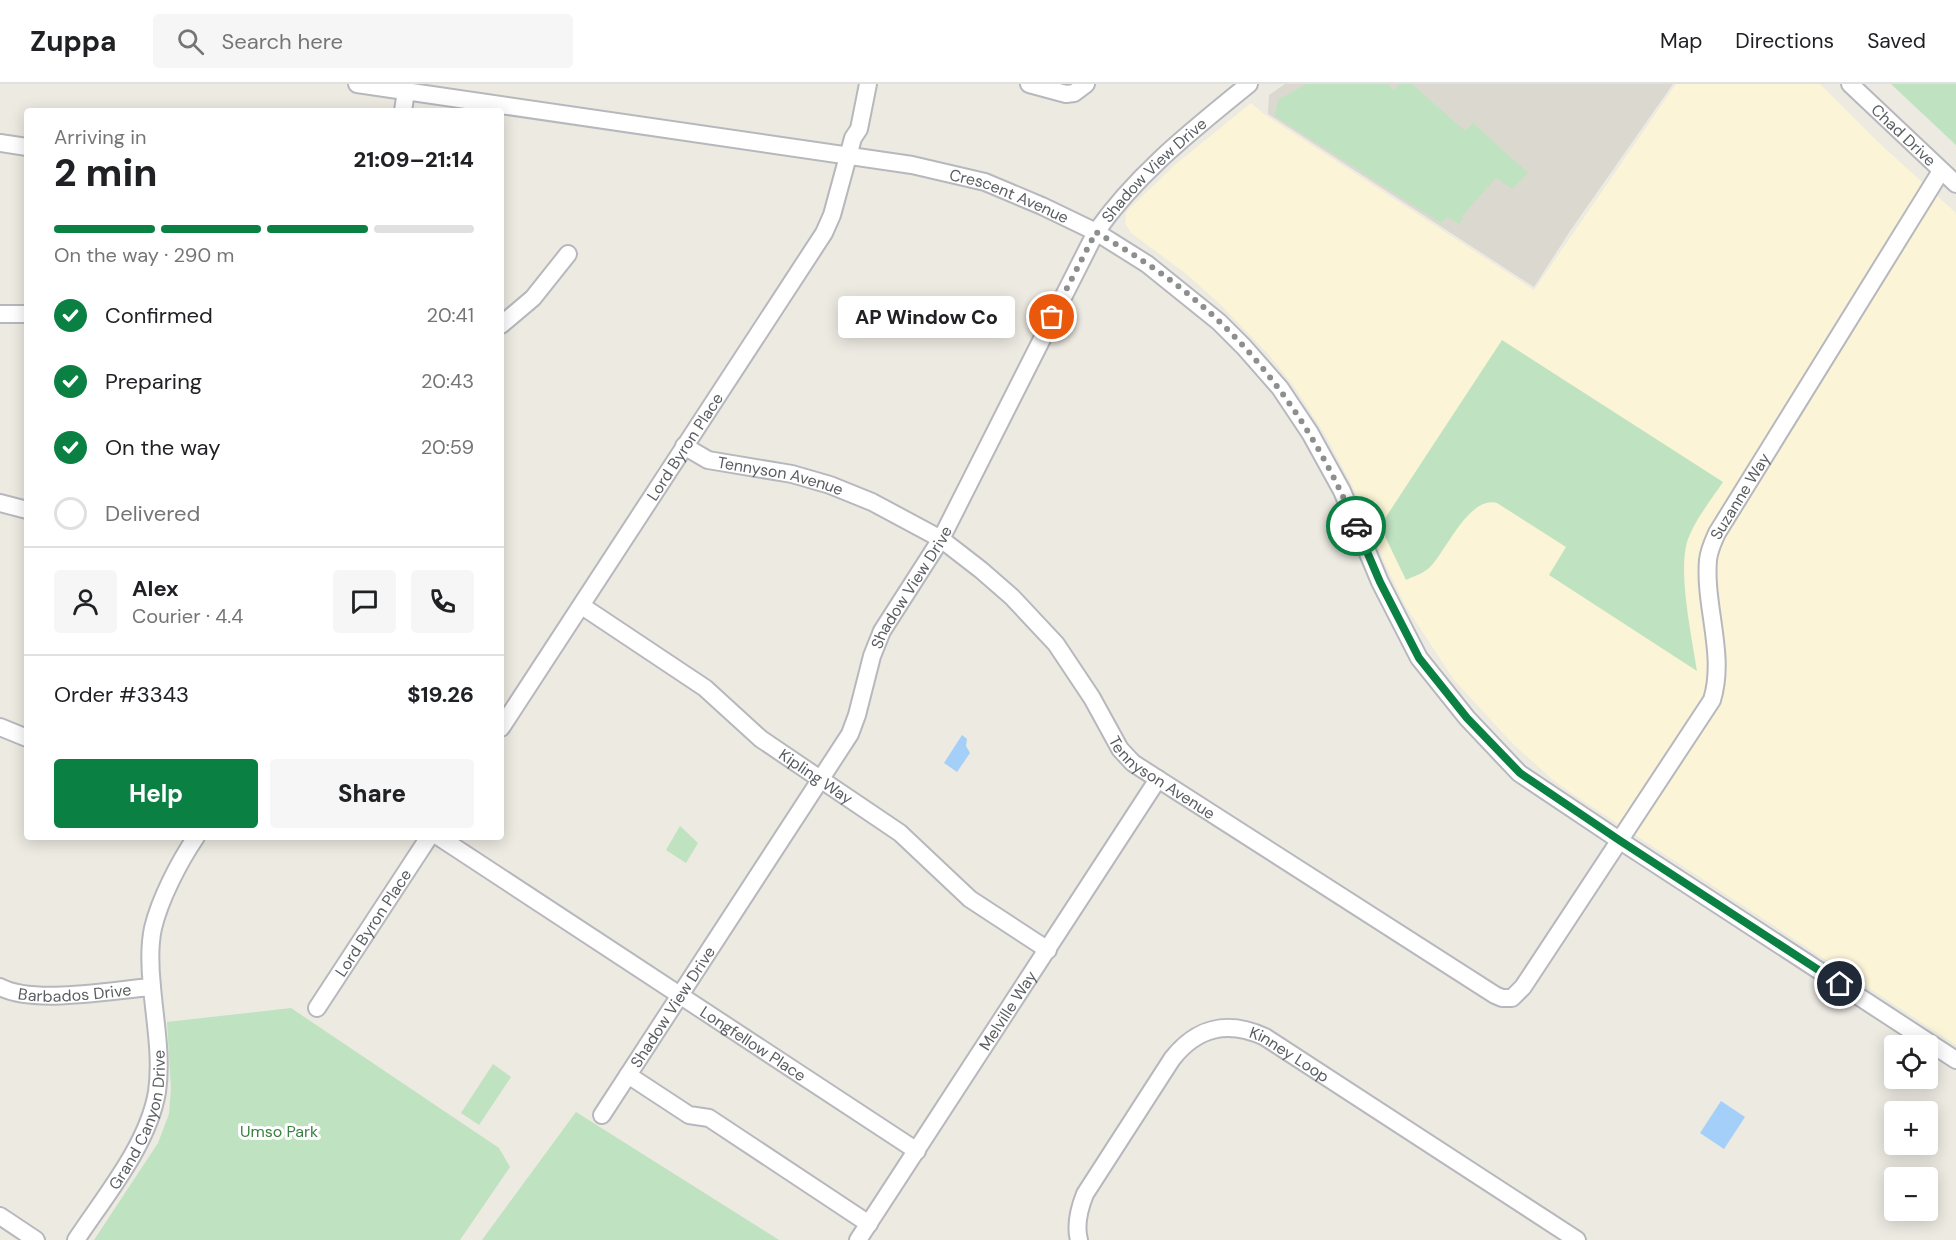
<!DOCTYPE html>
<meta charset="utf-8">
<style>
:root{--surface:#fff;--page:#f6f6f6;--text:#202124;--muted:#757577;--line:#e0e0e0;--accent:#0b8043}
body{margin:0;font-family:"DM Sans",sans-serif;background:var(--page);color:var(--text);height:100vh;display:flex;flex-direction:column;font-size:22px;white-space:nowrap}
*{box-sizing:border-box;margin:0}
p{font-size:20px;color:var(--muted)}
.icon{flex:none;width:33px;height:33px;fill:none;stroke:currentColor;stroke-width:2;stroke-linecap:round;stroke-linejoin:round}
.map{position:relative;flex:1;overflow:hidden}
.side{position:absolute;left:24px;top:24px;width:480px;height:732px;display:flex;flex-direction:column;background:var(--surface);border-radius:6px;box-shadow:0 3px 15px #0003}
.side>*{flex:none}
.fabs{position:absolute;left:1884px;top:951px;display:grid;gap:12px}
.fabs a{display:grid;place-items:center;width:54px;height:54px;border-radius:6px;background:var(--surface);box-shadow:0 3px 15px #0003;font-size:30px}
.pin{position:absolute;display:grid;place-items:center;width:51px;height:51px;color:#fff;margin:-26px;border:3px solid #fff;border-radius:50%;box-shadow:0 2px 6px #0007}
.courier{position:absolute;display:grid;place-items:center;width:60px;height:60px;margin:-30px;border:4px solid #0b8043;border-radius:50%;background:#fff;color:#222;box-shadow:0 2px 8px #0007}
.bubble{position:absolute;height:42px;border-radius:6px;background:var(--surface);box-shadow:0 3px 15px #0003;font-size:20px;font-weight:800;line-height:42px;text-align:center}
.summary em{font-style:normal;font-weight:800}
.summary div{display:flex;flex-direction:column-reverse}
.summary{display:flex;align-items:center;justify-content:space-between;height:102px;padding:0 30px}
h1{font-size:39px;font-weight:800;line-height:45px}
.bar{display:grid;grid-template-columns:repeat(4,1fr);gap:9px 6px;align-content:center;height:72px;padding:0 30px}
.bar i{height:8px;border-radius:4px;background:var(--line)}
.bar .current{background:var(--accent)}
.bar p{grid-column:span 4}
.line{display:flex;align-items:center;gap:15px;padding:0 30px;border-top:2px solid var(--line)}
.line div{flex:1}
.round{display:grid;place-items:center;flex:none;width:63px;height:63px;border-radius:6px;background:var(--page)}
ol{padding:0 30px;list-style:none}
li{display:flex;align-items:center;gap:18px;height:66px}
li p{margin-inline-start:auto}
li .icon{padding:6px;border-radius:50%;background:var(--accent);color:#fff;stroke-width:4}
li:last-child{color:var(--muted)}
li i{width:33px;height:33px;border:3px solid var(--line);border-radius:50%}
.button{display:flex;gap:12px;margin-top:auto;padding:12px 30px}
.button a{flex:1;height:69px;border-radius:6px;background:var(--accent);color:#fff;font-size:24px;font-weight:800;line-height:69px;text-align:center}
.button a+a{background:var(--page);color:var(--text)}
header{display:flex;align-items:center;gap:36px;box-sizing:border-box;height:84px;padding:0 30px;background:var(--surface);border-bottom:2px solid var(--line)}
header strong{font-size:28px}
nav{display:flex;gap:33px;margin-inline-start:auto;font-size:21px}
.search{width:420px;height:54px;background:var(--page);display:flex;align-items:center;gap:15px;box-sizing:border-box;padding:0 21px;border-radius:6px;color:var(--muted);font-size:22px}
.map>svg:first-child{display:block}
.commercial{fill:#fbf4d7}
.education{fill:#dbd9cf}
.green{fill:#bfe2c0}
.water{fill:#a4cff9}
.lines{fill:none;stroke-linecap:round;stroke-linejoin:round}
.minor-casing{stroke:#b7b8bd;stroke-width:20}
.minor{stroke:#fff;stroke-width:16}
.done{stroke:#8d8e8e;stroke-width:6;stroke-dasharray:0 10.8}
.route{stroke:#0b8043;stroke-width:8}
.labels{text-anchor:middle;stroke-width:6;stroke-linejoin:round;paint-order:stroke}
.street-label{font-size:16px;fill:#5a5d61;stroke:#fff}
.park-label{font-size:16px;fill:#3a8040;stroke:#fff}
</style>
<header>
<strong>Zuppa</strong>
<div class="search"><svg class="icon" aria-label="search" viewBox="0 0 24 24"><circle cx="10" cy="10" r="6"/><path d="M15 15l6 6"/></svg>Search here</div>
<nav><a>Map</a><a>Directions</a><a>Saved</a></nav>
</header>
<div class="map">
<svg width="1956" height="1156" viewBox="0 0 1956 1156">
<rect width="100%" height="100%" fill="#eceae1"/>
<!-- commercial -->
<path class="commercial" d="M1676,0H1820L1877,57L1956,129V961L1574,711L1553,696L1512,659L1454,596L1406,523L1385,480L1352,401L1324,349L1293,301L1269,271L1220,220L1185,189L1131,149L1125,139L1126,129L1130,124L1177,79L1251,19L1264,30L1534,206Z"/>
<!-- education -->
<path class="education" d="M1285,0H1673L1570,147L1534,203L1268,30L1269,11Z"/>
<!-- green -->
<g class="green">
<path d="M1306,0H1387L1394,6L1399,0H1412L1465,47L1473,39L1528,89L1512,105L1496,94L1461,133L1463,135L1459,140L1447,133L1441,139L1275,32L1278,16Z"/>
<path d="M1891,0H1956V61Z"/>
<path d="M1502,256L1723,398C1711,416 1694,437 1687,458C1678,490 1692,553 1697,587L1549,491L1566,463L1497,419C1469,412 1447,465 1431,482C1425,489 1414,492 1406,496L1380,442Z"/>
<path d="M680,742L698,759L686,779L666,766Z"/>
<path d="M291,924L499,1064L510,1083L460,1156H94L158,1059L169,1030L171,1004L167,938Z"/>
<path d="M493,980L511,993L479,1041L461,1029Z"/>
<path d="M576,1028L779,1156H482Z"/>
</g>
<!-- water -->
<g class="water">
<path d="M962,651L967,655L966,662L970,669L957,688L944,679Z"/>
<path d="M1721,1017L1745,1033L1724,1065L1700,1049Z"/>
</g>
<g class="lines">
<defs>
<g id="minor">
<path id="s1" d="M357,0L912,81L985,98L1042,122L1096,148L1147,180L1219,238L1244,263L1280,304L1310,349L1342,407L1380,498L1419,574L1467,634L1519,689L1619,756L1956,976"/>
<path d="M1029,0L1066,10L1074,9L1086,0"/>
<path id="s2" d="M1850,0L1956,100"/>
<path d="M403,27L406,7"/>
<path d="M0,59L27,63"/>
<path d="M0,230H27"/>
<path d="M501,241L533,214L568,170"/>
<path id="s3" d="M684,362L708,376L792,390L830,401L872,418L941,455L981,486L1012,513L1056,560L1092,614L1120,665L1133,679L1495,911L1502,914H1512L1523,903L1712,616C1726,571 1704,522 1708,476C1709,466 1713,458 1717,449L1941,87"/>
<path d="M0,419L27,426"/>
<path id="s4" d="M582,522L705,604L761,655L900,749L970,815L1048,866"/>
<path d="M0,643L27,654"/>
<path id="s5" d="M501,644L824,149L832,131L853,54L859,45L868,0"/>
<path id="s6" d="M439,753L917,1067"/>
<path id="s7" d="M0,903C34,921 112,906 152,903"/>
<path id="s8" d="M317,924L429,753"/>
<path d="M628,991L689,1031L709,1034L869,1140"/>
<path id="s9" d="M602,1031L850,650L857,631L872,572L882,547L941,455L1096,148C1137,89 1194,45 1249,0"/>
<path d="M0,1132L36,1156"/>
<path id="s10" d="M76,1156C105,1112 148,1061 157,1008C162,973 155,938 152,903C150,884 149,863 153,844C160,815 179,778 196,753"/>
<path id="s11" d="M858,1156L1158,695"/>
<path id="s12" d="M1079,1156C1075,1141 1079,1125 1085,1110L1172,975C1197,943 1228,936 1265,953L1577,1156"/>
</g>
</defs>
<!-- minor casing -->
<use href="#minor" class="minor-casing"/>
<!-- minor -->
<use href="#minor" class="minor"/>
</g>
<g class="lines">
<!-- done -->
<path class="done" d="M1052,233L1096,148C1112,158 1130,168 1146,179C1244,244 1311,334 1356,442"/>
<!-- route -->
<path class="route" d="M1356,442L1380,498L1419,574L1467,634L1520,689L1619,756L1840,900"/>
</g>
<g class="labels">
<!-- street labels -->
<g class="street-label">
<text dy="6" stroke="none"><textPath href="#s2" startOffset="74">Chad Drive</textPath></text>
<text dy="6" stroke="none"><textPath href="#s9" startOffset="1101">Shadow View Drive</textPath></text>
<text dy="6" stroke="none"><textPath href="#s1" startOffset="663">Crescent Avenue</textPath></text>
<text dy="6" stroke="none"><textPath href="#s5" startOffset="336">Lord Byron Place</textPath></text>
<text dy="6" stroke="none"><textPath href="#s3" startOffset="102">Tennyson Avenue</textPath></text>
<text dy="6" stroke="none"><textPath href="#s3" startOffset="1594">Suzanne Way</textPath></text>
<text dy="6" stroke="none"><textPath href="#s9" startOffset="615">Shadow View Drive</textPath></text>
<text dy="6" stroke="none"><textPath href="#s3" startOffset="606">Tennyson Avenue</textPath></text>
<text dy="6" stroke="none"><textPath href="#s4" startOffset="290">Kipling Way</textPath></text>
<text dy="6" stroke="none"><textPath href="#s8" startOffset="102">Lord Byron Place</textPath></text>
<text dy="6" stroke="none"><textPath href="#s7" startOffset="76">Barbados Drive</textPath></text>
<text dy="6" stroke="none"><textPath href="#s9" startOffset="129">Shadow View Drive</textPath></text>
<text dy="6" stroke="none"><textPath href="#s11" startOffset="274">Melville Way</textPath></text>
<text dy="6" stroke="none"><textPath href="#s6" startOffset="376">Longfellow Place</textPath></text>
<text dy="6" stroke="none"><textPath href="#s12" startOffset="342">Kinney Loop</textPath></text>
<text dy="6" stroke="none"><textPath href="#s10" startOffset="138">Grand Canyon Drive</textPath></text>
</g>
<!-- park labels -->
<g class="park-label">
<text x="279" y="1053">Umso Park</text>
</g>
</g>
</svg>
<div class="fabs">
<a><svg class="icon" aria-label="locate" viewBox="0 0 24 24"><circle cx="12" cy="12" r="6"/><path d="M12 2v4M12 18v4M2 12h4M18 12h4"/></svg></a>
<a>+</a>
<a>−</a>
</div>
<div class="pin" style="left:1052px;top:233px;background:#ea580c"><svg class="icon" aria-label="bag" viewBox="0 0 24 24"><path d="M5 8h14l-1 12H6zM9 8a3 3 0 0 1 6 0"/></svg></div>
<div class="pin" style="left:1840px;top:900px;background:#1f2937"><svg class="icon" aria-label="home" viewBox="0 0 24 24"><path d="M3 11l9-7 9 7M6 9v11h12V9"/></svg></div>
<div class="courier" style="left:1356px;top:442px"><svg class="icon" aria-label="car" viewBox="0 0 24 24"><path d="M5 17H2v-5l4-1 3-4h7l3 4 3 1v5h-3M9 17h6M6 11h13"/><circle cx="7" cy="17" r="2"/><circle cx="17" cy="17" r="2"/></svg></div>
<div class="bubble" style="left:838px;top:212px;width:177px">AP Window Co</div>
<section class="side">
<div class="summary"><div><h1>2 min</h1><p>Arriving in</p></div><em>21:09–21:14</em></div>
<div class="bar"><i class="current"></i><i class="current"></i><i class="current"></i><i></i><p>On the way · 290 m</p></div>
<ol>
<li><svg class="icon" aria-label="check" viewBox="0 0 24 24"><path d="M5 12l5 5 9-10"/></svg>Confirmed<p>20:41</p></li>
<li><svg class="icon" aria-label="check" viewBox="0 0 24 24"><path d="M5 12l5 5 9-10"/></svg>Preparing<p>20:43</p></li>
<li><svg class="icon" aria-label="check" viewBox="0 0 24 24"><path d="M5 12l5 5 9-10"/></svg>On the way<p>20:59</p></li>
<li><i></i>Delivered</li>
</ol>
<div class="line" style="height:108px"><a class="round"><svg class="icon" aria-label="person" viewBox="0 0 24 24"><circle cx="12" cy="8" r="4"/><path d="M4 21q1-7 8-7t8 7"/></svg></a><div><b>Alex</b><p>Courier · 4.4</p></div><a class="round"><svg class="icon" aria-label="chat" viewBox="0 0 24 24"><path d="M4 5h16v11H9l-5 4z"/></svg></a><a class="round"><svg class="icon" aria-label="phone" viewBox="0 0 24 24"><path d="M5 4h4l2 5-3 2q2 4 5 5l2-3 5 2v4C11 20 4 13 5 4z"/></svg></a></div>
<div class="line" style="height:78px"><div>Order #3343</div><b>$19.26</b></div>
<div class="button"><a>Help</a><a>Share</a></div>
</section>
</div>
